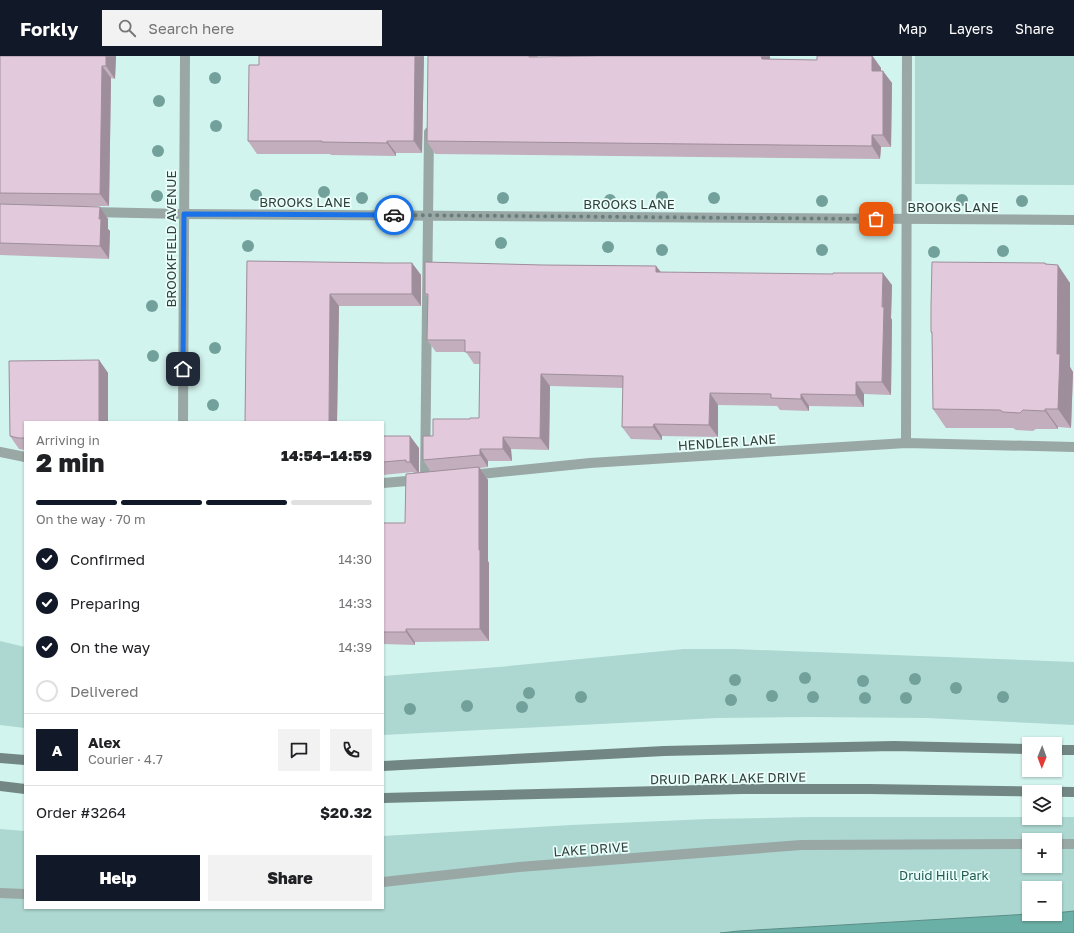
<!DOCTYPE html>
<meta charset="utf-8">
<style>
:root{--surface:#fff;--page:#f2f2f2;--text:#202124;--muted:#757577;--line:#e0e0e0;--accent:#111827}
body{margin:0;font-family:"Golos Text",sans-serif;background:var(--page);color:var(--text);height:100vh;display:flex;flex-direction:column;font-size:15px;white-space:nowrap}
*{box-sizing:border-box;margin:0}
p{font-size:13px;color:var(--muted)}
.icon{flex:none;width:22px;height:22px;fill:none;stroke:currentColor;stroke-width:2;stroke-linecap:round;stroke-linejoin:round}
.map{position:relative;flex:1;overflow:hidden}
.sheet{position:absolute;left:24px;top:365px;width:360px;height:488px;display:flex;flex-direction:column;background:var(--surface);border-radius:0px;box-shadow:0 1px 3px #0004}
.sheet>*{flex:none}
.needle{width:26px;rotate:181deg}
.buttons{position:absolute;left:1022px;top:681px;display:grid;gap:8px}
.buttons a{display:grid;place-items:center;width:40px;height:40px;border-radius:0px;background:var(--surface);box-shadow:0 1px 3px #0004;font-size:20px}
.pin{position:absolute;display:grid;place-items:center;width:34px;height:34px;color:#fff;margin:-17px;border-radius:8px;box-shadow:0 2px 6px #0006}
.courier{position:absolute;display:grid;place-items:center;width:40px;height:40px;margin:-20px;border:3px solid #1a73e8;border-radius:50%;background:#fff;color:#222;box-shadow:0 1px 5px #0007}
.overview em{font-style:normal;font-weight:800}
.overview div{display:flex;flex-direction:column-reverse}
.overview{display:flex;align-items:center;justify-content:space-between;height:68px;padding:0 12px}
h1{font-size:26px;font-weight:800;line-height:30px}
.bar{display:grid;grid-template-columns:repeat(4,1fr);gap:6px 4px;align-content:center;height:48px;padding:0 12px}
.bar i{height:5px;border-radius:3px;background:var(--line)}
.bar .active{background:var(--accent)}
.bar p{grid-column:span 4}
.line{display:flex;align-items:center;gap:10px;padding:0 12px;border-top:1px solid var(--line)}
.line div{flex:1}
.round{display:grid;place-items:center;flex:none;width:42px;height:42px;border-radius:0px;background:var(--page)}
ol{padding:0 12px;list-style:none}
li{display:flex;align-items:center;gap:12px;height:44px}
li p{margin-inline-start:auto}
li .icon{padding:4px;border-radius:50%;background:var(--accent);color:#fff;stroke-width:4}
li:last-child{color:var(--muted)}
li i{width:22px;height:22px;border:2px solid var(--line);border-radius:50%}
.cta{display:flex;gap:8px;margin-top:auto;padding:8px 12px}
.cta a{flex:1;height:46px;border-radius:0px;background:var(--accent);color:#fff;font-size:16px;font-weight:800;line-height:46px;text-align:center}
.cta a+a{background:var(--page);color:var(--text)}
header{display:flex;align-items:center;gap:24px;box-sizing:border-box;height:56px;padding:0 20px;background:var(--accent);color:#fff}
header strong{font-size:19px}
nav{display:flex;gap:22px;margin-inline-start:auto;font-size:14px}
.search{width:280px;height:36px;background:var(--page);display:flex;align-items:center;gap:10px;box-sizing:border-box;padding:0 14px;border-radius:0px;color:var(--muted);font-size:15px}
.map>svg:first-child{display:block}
.green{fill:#add7d1;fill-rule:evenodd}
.water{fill:#6bb0a7;stroke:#5a8e87}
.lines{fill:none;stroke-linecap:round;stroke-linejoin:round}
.service{stroke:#99a7a5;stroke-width:10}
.pedestrian{stroke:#99a7a5;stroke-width:10}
.minor{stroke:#99a7a5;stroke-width:10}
.secondary{stroke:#728783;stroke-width:10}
.tree{fill:#72a19b}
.wall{fill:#c2aebd}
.shaded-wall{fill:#9e8d9a}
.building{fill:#e2cadc;stroke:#9e8d9a}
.done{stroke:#697e7b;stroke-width:4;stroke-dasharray:0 7.2}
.route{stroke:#1a73e8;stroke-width:5}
.labels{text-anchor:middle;stroke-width:3.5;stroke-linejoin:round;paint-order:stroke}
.street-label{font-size:13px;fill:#313f3d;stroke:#eafefa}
.park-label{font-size:13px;fill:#245d57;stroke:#eafefa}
</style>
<header>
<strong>Forkly</strong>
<div class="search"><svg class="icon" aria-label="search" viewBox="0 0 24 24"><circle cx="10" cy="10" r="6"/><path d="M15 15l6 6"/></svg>Search here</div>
<nav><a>Map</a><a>Layers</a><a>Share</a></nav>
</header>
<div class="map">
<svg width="1074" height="877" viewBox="0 0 1074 877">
<rect width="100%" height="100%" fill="#d2f4ee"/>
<!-- green -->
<g class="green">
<path d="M915,0H1074V129L915,128Z"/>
<path d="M0,585L25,591V672L0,669Z"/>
<path d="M684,593H733L1074,606V669L927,662L807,661L717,662L383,679V620L499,611Z"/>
<path d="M812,761H1029V762H1055V761H1074V877H0V773L25,775V852H383V780L571,769L708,763ZM1029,784H1055V810H1029ZM1029,832H1055V858H1029Z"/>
</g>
<!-- water -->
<path class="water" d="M1074,855V877H720L739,875L1030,858H1055V857Z"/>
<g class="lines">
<!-- service -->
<g class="service">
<path d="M91,156L184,158"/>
<path d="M906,387L907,0"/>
<path d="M0,396L25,401"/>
<path d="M471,419L590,407L906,387L1074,391"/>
<path d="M425,424L429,76"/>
<path d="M383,427L419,424"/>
</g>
<!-- pedestrian -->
<g class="pedestrian">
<path d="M1055,788H1074"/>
<path d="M383,826L519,811L801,789L1029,788"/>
<path d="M0,837L25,838"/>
</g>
<!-- minor -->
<g class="minor">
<path d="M184,158L1074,164"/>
<path d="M183,366L185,0"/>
</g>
<!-- secondary -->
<g class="secondary">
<path d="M1055,694H1074"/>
<path d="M0,702L25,704"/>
<path d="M383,710L664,695L894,690L1029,693"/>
<path d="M0,730L25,733"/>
<path d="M383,742L742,733H869L1074,736"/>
</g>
</g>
<!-- trees -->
<g class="tree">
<circle cx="215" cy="22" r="6"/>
<circle cx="159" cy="45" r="6"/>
<circle cx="216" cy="70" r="6"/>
<circle cx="158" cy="95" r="6"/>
<circle cx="324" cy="136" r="6"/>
<circle cx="256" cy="139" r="6"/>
<circle cx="157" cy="140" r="6"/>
<circle cx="662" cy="141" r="6"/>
<circle cx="362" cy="142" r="6"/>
<circle cx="503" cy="142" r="6"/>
<circle cx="714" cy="142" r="6"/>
<circle cx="610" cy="144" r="6"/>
<circle cx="962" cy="144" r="6"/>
<circle cx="822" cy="145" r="6"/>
<circle cx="1022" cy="145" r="6"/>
<circle cx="501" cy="187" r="6"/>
<circle cx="248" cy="190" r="6"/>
<circle cx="608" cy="191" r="6"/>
<circle cx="662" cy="194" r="6"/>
<circle cx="822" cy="194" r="6"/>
<circle cx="1003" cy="195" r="6"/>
<circle cx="934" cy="196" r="6"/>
<circle cx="152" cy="250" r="6"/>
<circle cx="215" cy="292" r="6"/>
<circle cx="153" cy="300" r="6"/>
<circle cx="213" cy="349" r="6"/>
<circle cx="805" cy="622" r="6"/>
<circle cx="915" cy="623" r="6"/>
<circle cx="735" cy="624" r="6"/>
<circle cx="863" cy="625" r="6"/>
<circle cx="956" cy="632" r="6"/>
<circle cx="529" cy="637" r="6"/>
<circle cx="772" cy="640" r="6"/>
<circle cx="581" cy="641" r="6"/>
<circle cx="813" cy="641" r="6"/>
<circle cx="1003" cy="641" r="6"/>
<circle cx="865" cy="642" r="6"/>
<circle cx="906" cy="642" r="6"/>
<circle cx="731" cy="644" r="6"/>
<circle cx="467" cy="650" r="6"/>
<circle cx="522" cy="651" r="6"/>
<circle cx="410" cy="653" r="6"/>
</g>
<!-- wall -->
<g class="wall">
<path d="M0,0H116L115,23L111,22L109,150H73L100,151L108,163V173L110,175L109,203L0,199Z"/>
<path d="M259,0H424L422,97H396V100L331,99L330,98H257L248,85L259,9Z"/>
<path d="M428,0H537L538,1L599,0H770V3L817,4L873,0L881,12V15L892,27L891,91H881L880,103L435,98L427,85Z"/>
<path d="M247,205L388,207H412L421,219V250H339L337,366H245Z"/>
<path d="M1045,207L1070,227V311L1073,316L1071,372L1058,371V373H1036L1033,375L1016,374L1013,372H946L933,353L932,278L931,276Z"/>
<path d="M543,209L656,210L661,216L892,229L891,262L892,264L891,339L864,338V351L809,350V355L780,354L777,350L718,349V381L662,380V384L631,383L622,371L623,332L550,330L549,394L511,393L512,405H488V411L480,412L488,424V505L489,507V585L415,586V589L383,588V467H405L414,417L413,416L383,419V380L419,392V417L431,416L423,404L433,380L470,363L479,362L480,308H474L466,296H436L427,284L428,242L425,238Z"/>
<path d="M99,304L108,317V366H25V394L19,393L10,380L9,305Z"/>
</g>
<!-- shaded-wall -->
<g class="shaded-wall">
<path d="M106,0H116L115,23L106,10Z"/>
<path d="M415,0H424L422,97L414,85Z"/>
<path d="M529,0H537L538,1H529Z"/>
<path d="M761,0H770V15L762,3Z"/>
<path d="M872,0L881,12V27L872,15Z"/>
<path d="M102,10L111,22L109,150L100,138Z"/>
<path d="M883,15L892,27L891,91L883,79Z"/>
<path d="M872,79L881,91L880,103L872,90Z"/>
<path d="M387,85L396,97V100L387,87Z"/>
<path d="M100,151L108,163V173L110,175L109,203L100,190Z"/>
<path d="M412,207L421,219V250L412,238Z"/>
<path d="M1045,207L1058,225V209L1070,227V311L1073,316L1071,372L1058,353L1057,298Z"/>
<path d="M656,210L665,222L656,216Z"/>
<path d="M883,217L892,229L891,262L892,264L891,339L882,326Z"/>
<path d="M330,238L339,250L337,366H329Z"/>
<path d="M99,304L108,317V366H99Z"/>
<path d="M541,318L550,330L549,394L540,382Z"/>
<path d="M856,326L864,338V351L856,339Z"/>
<path d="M710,337L718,349V381L709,369Z"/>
<path d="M801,338L809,350V355L801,343Z"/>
<path d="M1045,353L1058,371V373L1045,355Z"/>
<path d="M654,368L662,380V384L653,371Z"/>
<path d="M410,380L419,392V418L410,406Z"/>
<path d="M503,381L511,393L512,405L503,393Z"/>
<path d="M480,393L488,405V411L480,399Z"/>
<path d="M479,411L488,424V505L489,507V585L480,573L479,494Z"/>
<path d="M406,573L415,586V589L406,576Z"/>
</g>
<!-- building -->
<g class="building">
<path d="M0,0H106V10H102L100,138L0,137Z"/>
<path d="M259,0H415L414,85H387V87L322,86V85H248L249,9H259Z"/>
<path d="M428,0H529V1L599,0H761L762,3L817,4V0H872V15H883V79H872V90L427,85Z"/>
<path d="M0,148L100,151L99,163H101L100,190L0,187Z"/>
<path d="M247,205L388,207H412V238H330L329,366H245Z"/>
<path d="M425,206L543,209L656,210V216L833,218V217H883L882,251H884L882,326H856V339L801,338V343L771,342V338L710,337L709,369L654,368L653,371H622L623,320L541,318L540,382L503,381V393H480V399L423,404V380H433V363H470V362H479L480,296H465V284H427L428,238H425Z"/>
<path d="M932,206L1045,207V208L1058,209L1057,298H1060L1058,353H1045V355L1023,354L1020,357L1003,356L1000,354L933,353L932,276H931V250Z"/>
<path d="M99,304V366H25V382H18L10,380L9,305Z"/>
<path d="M383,380H410V406H406V404L383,406Z"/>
<path d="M479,411V494H480V573H406V576H383V467H405L406,418Z"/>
</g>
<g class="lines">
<!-- done -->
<path class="done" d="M394,159L876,163"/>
<!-- route -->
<path class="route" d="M183,313L184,158L394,159"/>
</g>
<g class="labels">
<!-- street labels -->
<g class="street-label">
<text x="305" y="151">BROOKS LANE</text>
<text x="629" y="153">BROOKS LANE</text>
<text x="953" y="156">BROOKS LANE</text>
<text transform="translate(171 183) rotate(-90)" y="5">BROOKFIELD AVENUE</text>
<text transform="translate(727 386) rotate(-4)" y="5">HENDLER LANE</text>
<text transform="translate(728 722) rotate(-1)" y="5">DRUID PARK LAKE DRIVE</text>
<text transform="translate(591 793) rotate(-4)" y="5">LAKE DRIVE</text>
</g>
<!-- park labels -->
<g class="park-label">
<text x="944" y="824">Druid Hill Park</text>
</g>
</g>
</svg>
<div class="buttons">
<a><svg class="needle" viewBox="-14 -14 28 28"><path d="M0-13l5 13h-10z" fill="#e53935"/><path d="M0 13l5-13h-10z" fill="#757577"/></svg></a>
<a><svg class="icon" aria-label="layers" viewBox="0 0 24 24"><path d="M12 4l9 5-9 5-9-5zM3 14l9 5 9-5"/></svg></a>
<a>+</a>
<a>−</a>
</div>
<div class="pin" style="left:876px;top:163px;background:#ea580c"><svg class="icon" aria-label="bag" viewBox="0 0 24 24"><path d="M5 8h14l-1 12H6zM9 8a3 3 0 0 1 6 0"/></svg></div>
<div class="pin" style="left:183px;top:313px;background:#1f2937"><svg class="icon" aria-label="home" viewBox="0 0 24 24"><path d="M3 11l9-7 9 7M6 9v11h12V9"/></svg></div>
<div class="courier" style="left:394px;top:159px"><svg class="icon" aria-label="car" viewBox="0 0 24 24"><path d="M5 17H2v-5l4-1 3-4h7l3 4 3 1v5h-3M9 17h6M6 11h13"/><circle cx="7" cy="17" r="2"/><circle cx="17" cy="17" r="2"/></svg></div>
<section class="sheet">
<div class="overview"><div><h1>2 min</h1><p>Arriving in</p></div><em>14:54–14:59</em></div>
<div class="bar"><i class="active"></i><i class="active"></i><i class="active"></i><i></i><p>On the way · 70 m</p></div>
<ol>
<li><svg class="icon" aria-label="check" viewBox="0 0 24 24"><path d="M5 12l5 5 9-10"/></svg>Confirmed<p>14:30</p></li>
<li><svg class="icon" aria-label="check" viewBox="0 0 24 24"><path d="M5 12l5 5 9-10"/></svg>Preparing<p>14:33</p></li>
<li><svg class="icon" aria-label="check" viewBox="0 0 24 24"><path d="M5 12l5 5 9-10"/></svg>On the way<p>14:39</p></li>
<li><i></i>Delivered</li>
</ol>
<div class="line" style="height:72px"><b class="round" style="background:var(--accent);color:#fff">A</b><div><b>Alex</b><p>Courier · 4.7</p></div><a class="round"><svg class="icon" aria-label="chat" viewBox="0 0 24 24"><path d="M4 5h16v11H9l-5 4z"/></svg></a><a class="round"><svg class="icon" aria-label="phone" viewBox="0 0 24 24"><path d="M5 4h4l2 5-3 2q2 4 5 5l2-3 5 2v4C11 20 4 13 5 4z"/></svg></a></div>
<div class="line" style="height:52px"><div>Order #3264</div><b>$20.32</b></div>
<div class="cta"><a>Help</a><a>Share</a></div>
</section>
</div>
